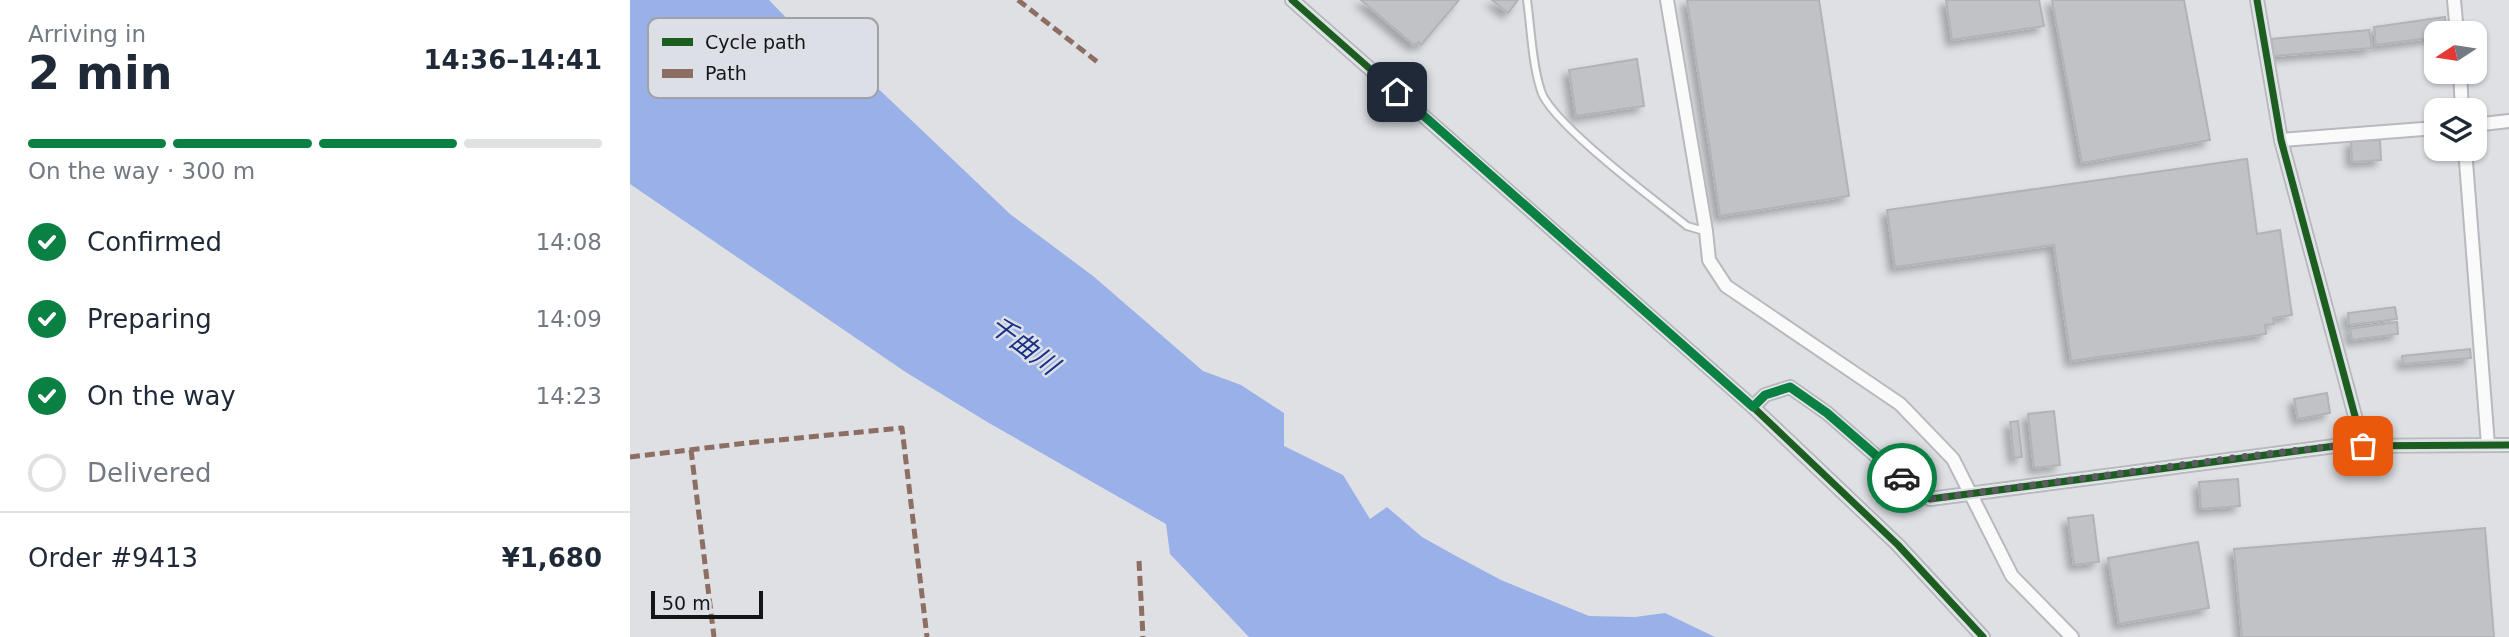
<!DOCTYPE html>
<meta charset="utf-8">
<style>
:root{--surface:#fff;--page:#f2f2f3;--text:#1f2937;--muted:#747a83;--line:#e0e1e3;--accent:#0b8043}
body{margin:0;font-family:"DejaVu Sans","Noto Sans JP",sans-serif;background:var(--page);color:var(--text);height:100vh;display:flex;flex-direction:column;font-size:26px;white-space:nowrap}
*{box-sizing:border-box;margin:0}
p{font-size:23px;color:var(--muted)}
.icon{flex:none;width:38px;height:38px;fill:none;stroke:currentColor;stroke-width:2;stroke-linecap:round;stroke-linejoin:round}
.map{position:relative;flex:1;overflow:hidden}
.panel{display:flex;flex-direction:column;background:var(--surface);width:630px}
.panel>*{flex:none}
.needle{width:46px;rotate:258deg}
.buttons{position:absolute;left:1794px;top:21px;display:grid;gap:14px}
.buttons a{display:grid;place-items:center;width:63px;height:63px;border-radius:14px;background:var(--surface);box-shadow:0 2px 5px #0004;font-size:35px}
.scale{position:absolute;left:21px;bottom:18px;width:112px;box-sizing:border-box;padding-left:7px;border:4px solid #141517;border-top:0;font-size:19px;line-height:24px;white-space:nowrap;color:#141517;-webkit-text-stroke:5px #dcdfe6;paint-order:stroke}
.pin{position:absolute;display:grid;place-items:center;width:60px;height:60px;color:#fff;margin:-30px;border-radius:14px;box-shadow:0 4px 10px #0006}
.courier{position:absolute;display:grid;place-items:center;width:70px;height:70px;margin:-35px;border:5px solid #0b8043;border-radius:50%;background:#fff;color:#222;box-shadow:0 2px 9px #0007}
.head em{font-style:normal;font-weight:800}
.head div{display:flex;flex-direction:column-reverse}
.head{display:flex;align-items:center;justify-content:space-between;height:119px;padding:0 28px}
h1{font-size:46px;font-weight:800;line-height:52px}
.bar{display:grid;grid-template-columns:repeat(4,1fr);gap:10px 7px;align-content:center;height:84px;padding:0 28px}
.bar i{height:9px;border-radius:5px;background:var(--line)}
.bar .on{background:var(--accent)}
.bar p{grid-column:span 4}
.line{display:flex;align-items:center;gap:18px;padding:0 28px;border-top:2px solid var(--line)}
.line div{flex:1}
ol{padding:0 28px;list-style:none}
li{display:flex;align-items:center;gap:21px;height:77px}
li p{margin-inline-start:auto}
li .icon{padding:7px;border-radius:50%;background:var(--accent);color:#fff;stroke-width:4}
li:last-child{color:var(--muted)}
li i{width:38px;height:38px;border:4px solid var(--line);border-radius:50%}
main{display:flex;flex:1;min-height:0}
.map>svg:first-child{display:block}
.water{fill:#99b0e8}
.building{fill:#c1c2c5;stroke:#b2b3b6;stroke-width:2;filter:url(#shadow)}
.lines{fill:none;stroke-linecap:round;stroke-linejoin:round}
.service-casing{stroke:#b8b9bc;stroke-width:10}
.minor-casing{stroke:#b8b9bc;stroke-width:16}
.service{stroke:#fafafb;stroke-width:6}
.minor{stroke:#fafafb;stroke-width:12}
.quiet{stroke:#8d6e63;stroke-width:5;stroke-dasharray:10 5;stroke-linecap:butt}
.cycleway-casing{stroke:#dcdfe6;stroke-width:11}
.cycleway{stroke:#1b5e20;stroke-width:7}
.done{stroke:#5b5c5f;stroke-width:7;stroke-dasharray:0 12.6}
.route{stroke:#0b8043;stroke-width:9}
.labels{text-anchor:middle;stroke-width:5;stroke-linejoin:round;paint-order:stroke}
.water-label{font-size:26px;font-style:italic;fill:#162f87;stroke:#dcdfe6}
.key{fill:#dcdfe6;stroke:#a0a2a8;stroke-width:2}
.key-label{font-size:19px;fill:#141517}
</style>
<main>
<section class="panel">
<div class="head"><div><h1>2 min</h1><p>Arriving in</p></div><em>14:36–14:41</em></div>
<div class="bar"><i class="on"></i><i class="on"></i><i class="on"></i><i></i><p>On the way · 300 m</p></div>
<ol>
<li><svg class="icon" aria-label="check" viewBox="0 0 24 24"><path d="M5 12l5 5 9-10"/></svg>Confirmed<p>14:08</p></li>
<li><svg class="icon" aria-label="check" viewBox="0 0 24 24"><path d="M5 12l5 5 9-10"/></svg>Preparing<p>14:09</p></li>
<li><svg class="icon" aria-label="check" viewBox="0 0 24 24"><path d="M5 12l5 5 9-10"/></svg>On the way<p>14:23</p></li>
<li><i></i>Delivered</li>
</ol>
<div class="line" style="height:91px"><div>Order #9413</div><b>¥1,680</b></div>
</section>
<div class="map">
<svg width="1879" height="637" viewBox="0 0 1879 637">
<defs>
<filter id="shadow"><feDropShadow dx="-5.5" dy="5.5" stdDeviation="3.5" flood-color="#0004"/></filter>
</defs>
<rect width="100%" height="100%" fill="#dee0e4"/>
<!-- water -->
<path class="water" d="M0,0H139L171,33L216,58L380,214L463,276L573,371L611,385L654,413V446L713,475L740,519L757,507L792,537L826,556L871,580L959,616L1005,617L1035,613L1085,637H619L540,554L536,524L359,423L277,373L0,184Z"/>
<!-- building -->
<g class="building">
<path d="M731,0H829L791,45L789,42L784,45Z"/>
<path d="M862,0H888L878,13Z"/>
<path d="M1057,0H1189L1219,196L1090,216Z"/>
<path d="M1316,0H1409L1414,26L1322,40Z"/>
<path d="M1422,0H1554L1580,140L1452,163Z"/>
<path d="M1815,17L1817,33H1806V37L1746,45L1744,27Z"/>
<path d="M1739,30L1742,48L1644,56L1641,39Z"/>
<path d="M1007,59L1014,106L946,116L939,70Z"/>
<path d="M1750,140L1751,160L1722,162L1721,141Z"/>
<path d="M1617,159L1627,234L1650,230L1662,315L1643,318L1644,324L1635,325L1636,334L1441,361L1424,245L1265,267L1257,210Z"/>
<path d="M1765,307L1767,319L1719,325L1718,313Z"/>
<path d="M1767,322L1768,334L1722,340L1720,329Z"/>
<path d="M1840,349L1841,358L1773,364L1772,356Z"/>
<path d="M1697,393L1700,413L1668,419L1664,399Z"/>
<path d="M1424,411L1430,465L1404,468L1398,414Z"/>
<path d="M1388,421L1392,457L1384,458L1380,422Z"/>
<path d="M1608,479L1610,506L1571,509L1569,482Z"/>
<path d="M1463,515L1469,562L1444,565L1438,518Z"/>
<path d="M1855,528L1864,637H1612L1604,549Z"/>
<path d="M1568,542L1579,608L1489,624L1478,558Z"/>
</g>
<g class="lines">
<defs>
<path id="service" d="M897,0C901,28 902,64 911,91C921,123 1026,201 1057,226L1074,231"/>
<g id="minor">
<path d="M662,0L1123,407L1268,545L1353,637"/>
<path d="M1037,0L1076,231L1079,260L1096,286L1270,404L1323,459L1382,576L1442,637"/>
<path d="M1627,0L1651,140L1733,446"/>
<path d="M1824,0L1827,33"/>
<path d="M1830,72L1832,110"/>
<path d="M1844,125L1879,121"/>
<path d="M1651,140L1806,128"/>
<path d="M1835,149L1858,445"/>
<path d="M1123,407L1135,395L1160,387L1197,413L1276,482L1300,499L1705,446L1879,445"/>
</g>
</defs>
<!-- service casing -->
<use href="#service" class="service-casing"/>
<!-- minor casing -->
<use href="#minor" class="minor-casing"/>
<!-- service -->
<use href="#service" class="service"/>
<!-- minor -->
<use href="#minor" class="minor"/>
<!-- quiet -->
<g class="quiet">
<path d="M388,0L470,64"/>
<path d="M61,450L84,637"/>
<path d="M0,457L117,443L272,428L297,637"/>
<path d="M509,561L513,637"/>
</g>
<defs>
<g id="cycleway">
<path d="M662,0L1123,407L1268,545L1353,637"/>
<path d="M1627,0L1651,140L1733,446"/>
<path d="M1123,407L1135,395L1160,387L1197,413L1276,482L1300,499L1705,446L1879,445"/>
</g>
</defs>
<!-- cycleway casing -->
<use href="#cycleway" class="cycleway-casing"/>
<!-- cycleway -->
<use href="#cycleway" class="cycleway"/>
</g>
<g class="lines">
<!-- done -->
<path class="done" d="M1272,478L1300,499L1618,456L1705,446H1733"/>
<!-- route -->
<path class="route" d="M767,92L1123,407L1135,395L1160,387L1197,413L1272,478"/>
</g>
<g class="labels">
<!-- water labels -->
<g class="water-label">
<text transform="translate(394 345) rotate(37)" y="9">千曲川</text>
</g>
</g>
<!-- legend -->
<rect x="18" y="18" width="230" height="80" rx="10" class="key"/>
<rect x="32" y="38" width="31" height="8" fill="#1b5e20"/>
<rect x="32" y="69" width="31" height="9" fill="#8d6e63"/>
<g class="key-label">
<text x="75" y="49">Cycle path</text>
<text x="75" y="80">Path</text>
</g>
</svg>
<div class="buttons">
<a><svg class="needle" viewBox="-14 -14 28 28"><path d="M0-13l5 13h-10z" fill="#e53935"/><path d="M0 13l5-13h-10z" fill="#747a83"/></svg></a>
<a><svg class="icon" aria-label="layers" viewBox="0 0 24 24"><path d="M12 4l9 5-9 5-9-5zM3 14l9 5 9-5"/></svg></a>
</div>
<div class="scale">50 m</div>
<div class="pin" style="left:1733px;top:446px;background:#ea580c"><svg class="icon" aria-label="bag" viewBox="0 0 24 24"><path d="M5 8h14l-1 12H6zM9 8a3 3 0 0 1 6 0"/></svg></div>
<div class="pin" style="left:767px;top:92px;background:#1f2937"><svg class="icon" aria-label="home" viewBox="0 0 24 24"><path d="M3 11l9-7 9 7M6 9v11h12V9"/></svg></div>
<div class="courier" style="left:1272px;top:478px"><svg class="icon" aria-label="car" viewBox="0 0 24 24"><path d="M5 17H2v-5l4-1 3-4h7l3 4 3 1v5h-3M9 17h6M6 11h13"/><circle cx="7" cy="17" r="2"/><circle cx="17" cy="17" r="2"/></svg></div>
</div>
</main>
